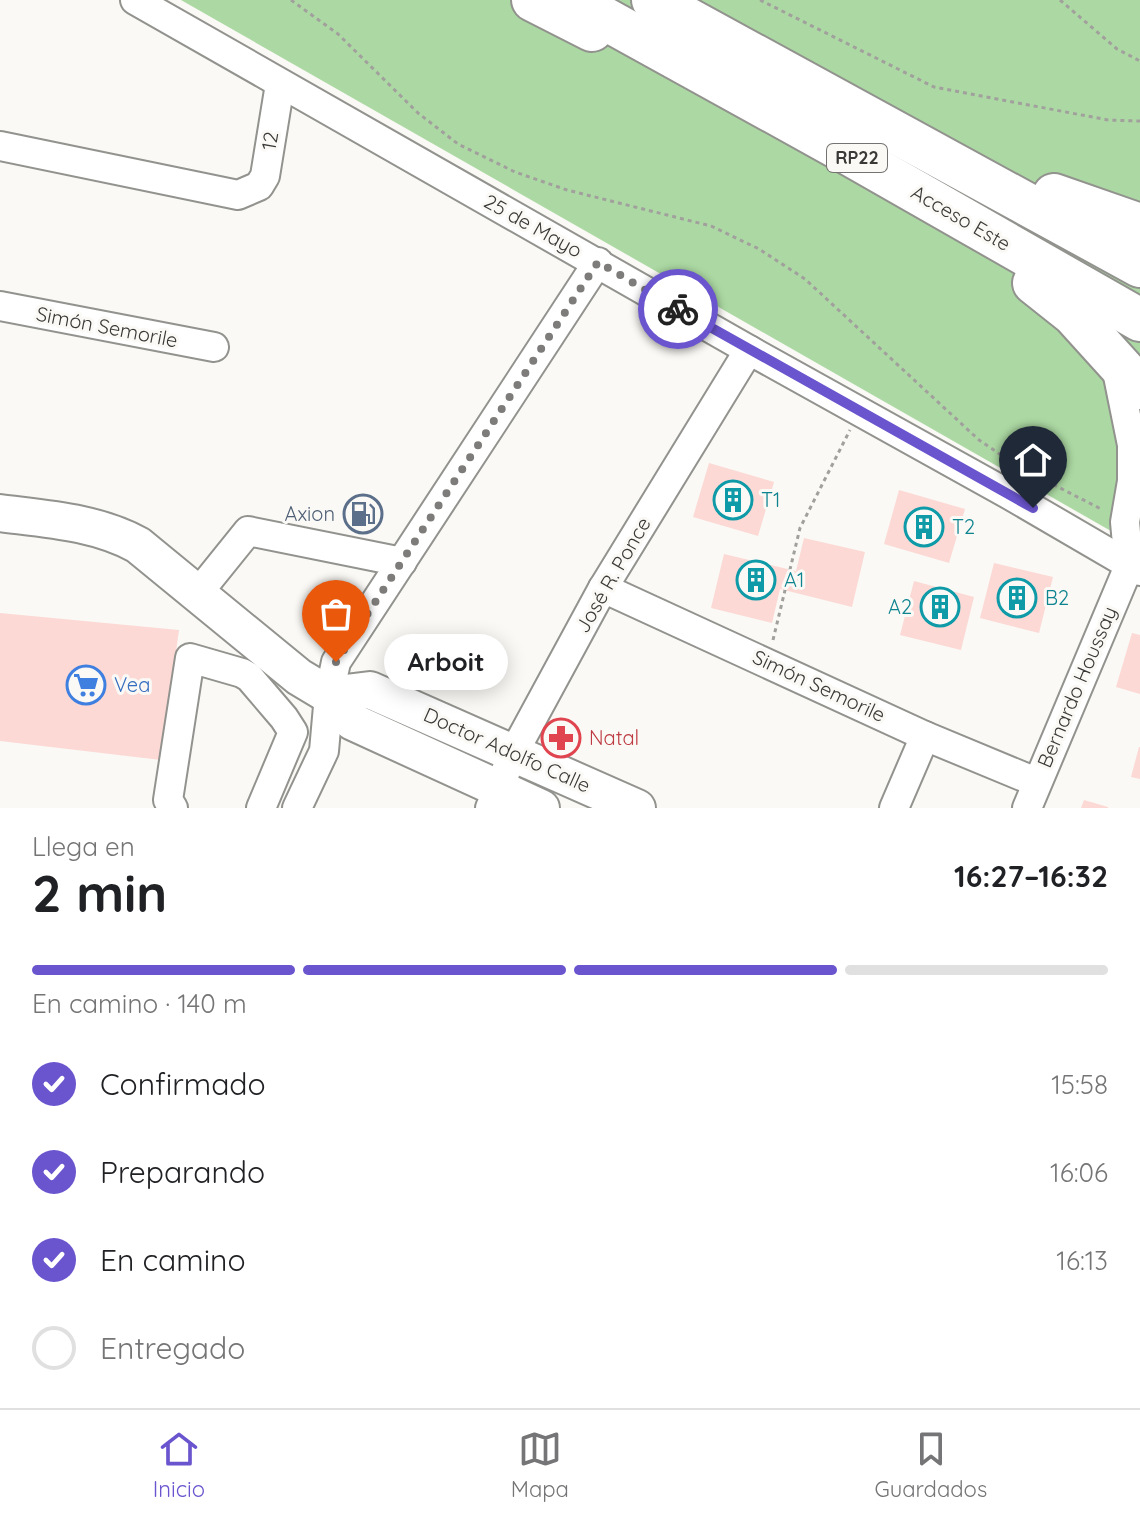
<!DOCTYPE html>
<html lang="es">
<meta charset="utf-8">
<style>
:root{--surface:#fff;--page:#f2f2f2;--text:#202124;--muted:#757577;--line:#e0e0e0;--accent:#6b55ce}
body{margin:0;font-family:Quicksand,sans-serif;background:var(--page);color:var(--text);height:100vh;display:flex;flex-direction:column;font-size:30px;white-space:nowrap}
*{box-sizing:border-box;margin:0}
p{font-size:26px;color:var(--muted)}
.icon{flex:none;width:44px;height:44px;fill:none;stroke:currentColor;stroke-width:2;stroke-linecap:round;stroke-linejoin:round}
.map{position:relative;height:808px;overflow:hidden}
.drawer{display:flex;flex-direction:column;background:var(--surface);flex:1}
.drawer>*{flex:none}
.pin{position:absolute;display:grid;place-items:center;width:68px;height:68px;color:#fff;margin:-82px -34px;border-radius:50% 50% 50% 0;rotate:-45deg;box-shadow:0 0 8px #0007}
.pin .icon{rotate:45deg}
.courier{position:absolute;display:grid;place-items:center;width:80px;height:80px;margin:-40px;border:6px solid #6b55ce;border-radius:50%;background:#fff;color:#222;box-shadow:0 2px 10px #0007}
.bubble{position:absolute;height:56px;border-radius:28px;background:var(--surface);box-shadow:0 4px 20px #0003;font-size:26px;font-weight:700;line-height:56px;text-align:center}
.overview em{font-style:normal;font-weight:700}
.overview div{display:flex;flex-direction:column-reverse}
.overview{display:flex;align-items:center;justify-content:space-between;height:136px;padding:0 32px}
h1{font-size:52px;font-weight:700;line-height:60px}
.bar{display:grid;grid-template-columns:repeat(4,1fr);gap:12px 8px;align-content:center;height:96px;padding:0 32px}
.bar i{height:10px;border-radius:6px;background:var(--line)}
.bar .current{background:var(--accent)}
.bar p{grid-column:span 4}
ol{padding:0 32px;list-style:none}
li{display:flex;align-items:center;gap:24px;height:88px}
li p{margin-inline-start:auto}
li .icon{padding:8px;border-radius:50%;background:var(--accent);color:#fff;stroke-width:4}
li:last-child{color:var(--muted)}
li i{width:44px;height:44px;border:4px solid var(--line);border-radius:50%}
.dock{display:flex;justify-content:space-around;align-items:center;height:112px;border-top:2px solid var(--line);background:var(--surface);font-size:22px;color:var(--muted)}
.dock a{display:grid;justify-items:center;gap:4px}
.dock .current{color:var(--accent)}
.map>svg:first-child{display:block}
.green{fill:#acd9a3}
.building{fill:#fcd9d5}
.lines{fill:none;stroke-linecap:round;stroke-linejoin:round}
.minor-casing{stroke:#92928e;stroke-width:32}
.major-casing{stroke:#92928e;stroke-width:40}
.highway-casing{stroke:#92928e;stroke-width:46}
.path{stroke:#a1a09d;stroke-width:3;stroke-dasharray:4 4;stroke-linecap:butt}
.minor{stroke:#fff;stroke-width:28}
.major{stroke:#fff;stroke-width:36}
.highway{stroke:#fff;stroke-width:42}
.done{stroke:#7d7c7a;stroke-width:8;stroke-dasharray:0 14.4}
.route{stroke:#6b55ce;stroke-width:10}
.labels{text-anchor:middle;stroke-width:6;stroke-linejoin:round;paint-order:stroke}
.shield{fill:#faf9f5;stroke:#747371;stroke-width:2}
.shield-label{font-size:18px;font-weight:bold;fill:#3a3938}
.street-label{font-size:20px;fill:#3a3938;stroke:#faf9f5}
.culture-label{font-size:20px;fill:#0d838f;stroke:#faf9f5;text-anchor:start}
.service-label{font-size:20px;fill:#4e5e75;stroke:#faf9f5;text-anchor:end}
.shop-label{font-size:20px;fill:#366cbe;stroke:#faf9f5;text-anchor:start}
.health-label{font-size:20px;fill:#be3a42;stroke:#faf9f5;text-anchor:start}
</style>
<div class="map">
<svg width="1140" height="808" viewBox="0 0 1140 808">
<rect width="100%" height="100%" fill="#faf9f5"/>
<!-- green -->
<path class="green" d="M181,0H1140V547H1139Z"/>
<!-- building -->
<g class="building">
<path d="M709,463L774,482L758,536L693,517Z"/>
<path d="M899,490L965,509L949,563L884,544Z"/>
<path d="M804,538L865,552L852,607L780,589L772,623L711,608L724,554L796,571Z"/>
<path d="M994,563L1053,577L1039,633L980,618Z"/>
<path d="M914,581L974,597L961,650L900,635Z"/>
<path d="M0,613L179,630L161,760L0,741Z"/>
<path d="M1132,633L1140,635V694L1116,687Z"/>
<path d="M1139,747H1140V779L1131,777Z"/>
<path d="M1084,800L1108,807V808H1081Z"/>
</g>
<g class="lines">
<defs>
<g id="minor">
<path d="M135,0L749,350L1008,494L1140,571"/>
<path d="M0,146L238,195L259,186L265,176L280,84"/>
<path d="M0,306L214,347"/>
<path d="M1116,366L1132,445V481L1125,522L1129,566"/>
<path d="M603,588L925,736L1036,782"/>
<path d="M198,593L248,531L402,562"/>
<path d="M173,808L168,800L190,658L242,673L249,677L284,718L293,732L261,808"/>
<path d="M297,808L324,751L329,695L336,662L598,262"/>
<path d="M490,808L514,752L603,588L749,350"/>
<path d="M894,808L925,736"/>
<path d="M1027,808L1129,566L1140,554"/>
</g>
<g id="major">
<path d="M0,513C47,519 96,522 138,545L299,677L329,695L336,708L353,722L541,808"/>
<path d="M329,695L370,690L637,808"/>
</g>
<g id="highway">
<path d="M533,0L592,30"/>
<path d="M571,0L846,152L1140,320"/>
<path d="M653,0L1140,266"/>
<path d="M1054,195L1140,225"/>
<path d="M1034,283L1073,314L1140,388"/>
</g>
</defs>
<!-- minor casing -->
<use href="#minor" class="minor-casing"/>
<!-- major casing -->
<use href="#major" class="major-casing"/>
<!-- highway casing -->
<use href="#highway" class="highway-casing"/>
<!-- path -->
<g class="path">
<path d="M291,0L338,34L418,113L458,144L515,172L567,190L711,226L759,249L805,279L979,440L1017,466L1103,510"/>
<path d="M760,0L934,87L1108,120L1140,121"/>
<path d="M1060,0L1117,49L1140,61"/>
<path d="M773,640L800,528L850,430"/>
</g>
<!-- minor -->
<use href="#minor" class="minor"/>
<!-- major -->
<use href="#major" class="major"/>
<!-- highway -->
<use href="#highway" class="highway"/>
</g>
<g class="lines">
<!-- done -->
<path class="done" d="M336,662L598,262L678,309"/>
<!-- route -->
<path class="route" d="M678,309L1033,508"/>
</g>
<!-- icons -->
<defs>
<symbol id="building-ring" viewBox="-11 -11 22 22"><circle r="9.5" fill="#faf9f5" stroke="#0f9aa8" stroke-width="1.5"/><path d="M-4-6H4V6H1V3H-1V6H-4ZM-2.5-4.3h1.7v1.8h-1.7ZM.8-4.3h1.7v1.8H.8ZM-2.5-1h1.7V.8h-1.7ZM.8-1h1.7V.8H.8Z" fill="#0f9aa8"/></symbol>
<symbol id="fuel-ring" viewBox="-11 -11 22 22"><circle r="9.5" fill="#faf9f5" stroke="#5c6f8a" stroke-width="1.5"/><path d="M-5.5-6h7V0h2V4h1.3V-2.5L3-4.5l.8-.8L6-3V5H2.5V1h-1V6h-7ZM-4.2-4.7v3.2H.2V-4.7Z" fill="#5c6f8a"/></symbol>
<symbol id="supermarket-ring" viewBox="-11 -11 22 22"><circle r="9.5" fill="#faf9f5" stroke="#3f7fe0" stroke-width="1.5"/><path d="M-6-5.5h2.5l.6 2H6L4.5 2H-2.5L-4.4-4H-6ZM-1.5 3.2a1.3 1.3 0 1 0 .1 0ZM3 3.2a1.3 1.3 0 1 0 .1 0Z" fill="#3f7fe0"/></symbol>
<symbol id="pharmacy-ring" viewBox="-11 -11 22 22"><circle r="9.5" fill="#faf9f5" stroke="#e0444e" stroke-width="1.5"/><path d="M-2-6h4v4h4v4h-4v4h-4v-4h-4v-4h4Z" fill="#e0444e"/></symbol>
</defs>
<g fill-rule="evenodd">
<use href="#building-ring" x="711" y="478" width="44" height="44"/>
<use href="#fuel-ring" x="341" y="492" width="44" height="44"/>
<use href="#building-ring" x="902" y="505" width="44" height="44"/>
<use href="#building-ring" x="734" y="558" width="44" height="44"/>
<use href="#building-ring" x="995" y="576" width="44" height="44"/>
<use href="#building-ring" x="918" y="585" width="44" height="44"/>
<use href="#supermarket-ring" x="64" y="663" width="44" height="44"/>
<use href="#pharmacy-ring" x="539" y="716" width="44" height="44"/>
</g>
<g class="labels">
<!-- shield labels -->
<rect class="shield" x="827" y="144" width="60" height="28" rx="6"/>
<g class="shield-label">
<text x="857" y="164">RP22</text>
</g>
<!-- street labels -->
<g class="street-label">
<text transform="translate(270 141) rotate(-80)" y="7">12</text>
<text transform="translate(961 218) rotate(30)" y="7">Acceso Este</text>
<text transform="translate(533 226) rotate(29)" y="7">25 de Mayo</text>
<text transform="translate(107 327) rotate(11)" y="7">Simón Semorile</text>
<text transform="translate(613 575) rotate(-60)" y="7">José R. Ponce</text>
<text transform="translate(819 686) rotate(25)" y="7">Simón Semorile</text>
<text transform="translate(1077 687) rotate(-67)" y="7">Bernardo Houssay</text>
<text transform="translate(507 750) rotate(24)" y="7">Doctor Adolfo Calle</text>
</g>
<!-- culture labels -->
<g class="culture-label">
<text x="761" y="507">T1</text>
<text x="952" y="534">T2</text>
<text x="784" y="587">A1</text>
<text x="1045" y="605">B2</text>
<text x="912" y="614" text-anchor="end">A2</text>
</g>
<!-- service labels -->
<g class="service-label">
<text x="335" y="521">Axion</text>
</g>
<!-- shop labels -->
<g class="shop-label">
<text x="114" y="692">Vea</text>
</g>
<!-- health labels -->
<g class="health-label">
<text x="589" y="745">Natal</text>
</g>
</g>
</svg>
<div class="pin" style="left:336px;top:662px;background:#ea580c"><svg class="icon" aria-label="bag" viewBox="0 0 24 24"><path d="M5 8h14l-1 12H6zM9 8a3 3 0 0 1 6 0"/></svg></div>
<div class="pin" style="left:1033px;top:508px;background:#1f2937"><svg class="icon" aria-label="home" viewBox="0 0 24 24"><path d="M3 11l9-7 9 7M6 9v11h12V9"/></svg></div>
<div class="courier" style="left:678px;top:309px"><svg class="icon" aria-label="bike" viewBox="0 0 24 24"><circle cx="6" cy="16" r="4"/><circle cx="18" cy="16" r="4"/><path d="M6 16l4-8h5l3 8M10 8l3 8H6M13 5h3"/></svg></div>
<div class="bubble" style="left:384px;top:634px;width:124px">Arboit</div>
</div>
<section class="drawer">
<div class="overview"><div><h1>2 min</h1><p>Llega en</p></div><em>16:27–16:32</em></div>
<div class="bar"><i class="current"></i><i class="current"></i><i class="current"></i><i></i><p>En camino · 140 m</p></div>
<ol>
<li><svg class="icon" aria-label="check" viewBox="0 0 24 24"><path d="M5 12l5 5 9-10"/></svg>Confirmado<p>15:58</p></li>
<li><svg class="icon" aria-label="check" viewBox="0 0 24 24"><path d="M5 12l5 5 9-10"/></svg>Preparando<p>16:06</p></li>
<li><svg class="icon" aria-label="check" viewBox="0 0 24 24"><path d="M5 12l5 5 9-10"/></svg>En camino<p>16:13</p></li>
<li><i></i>Entregado</li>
</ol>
</section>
<nav class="dock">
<a class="current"><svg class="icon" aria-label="home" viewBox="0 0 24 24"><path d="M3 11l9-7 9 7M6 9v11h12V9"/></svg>Inicio</a>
<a><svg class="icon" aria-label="map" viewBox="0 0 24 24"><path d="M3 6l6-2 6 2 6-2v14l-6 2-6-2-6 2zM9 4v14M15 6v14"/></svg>Mapa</a>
<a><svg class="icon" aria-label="saved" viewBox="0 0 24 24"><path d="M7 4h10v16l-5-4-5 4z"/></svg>Guardados</a>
</nav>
